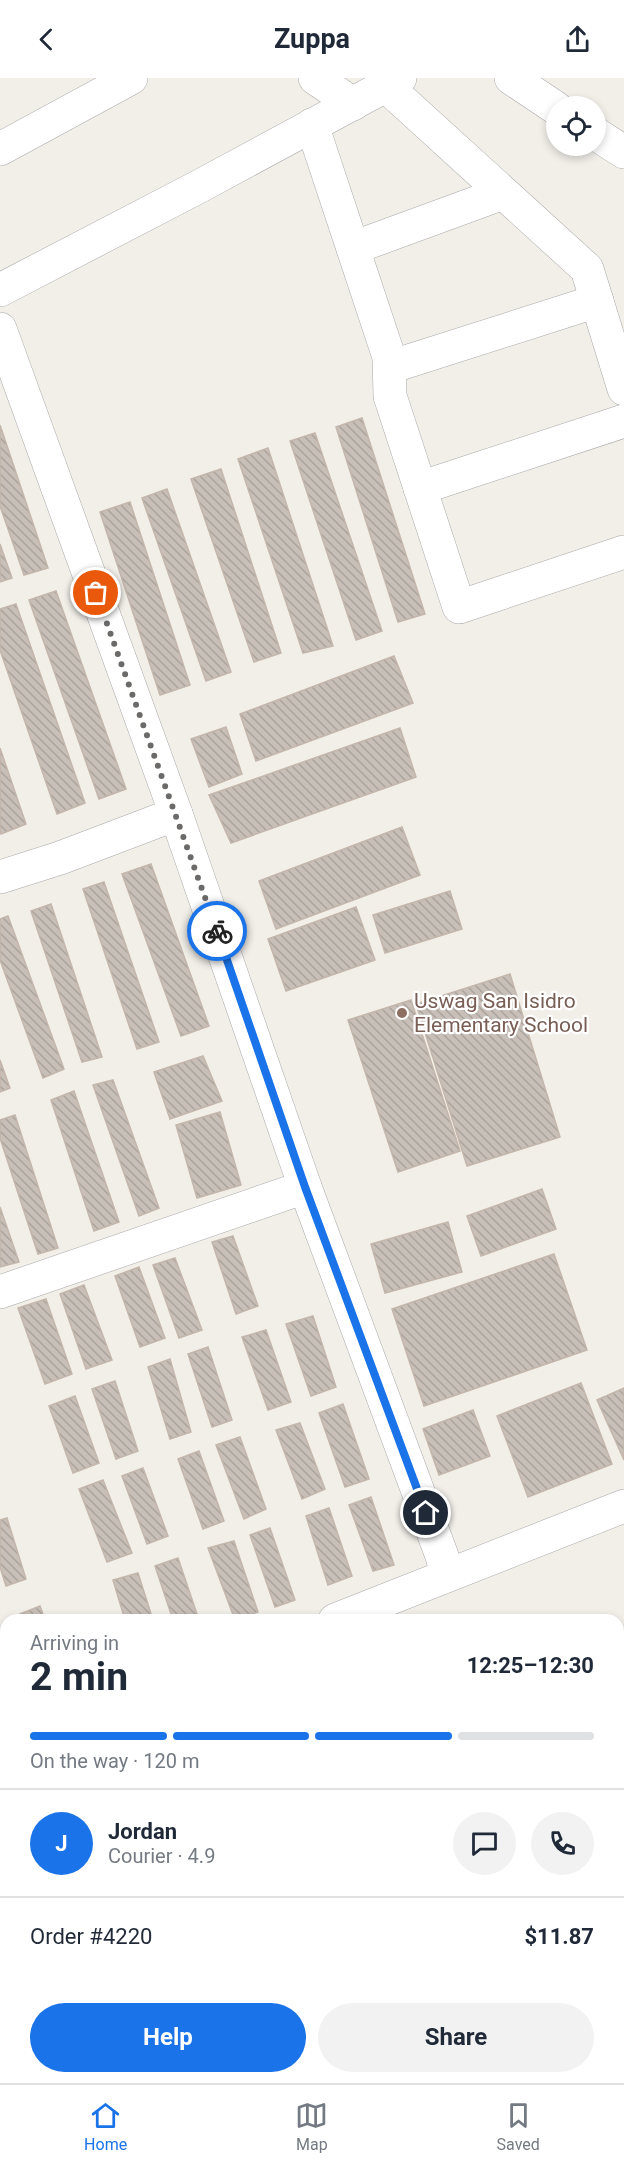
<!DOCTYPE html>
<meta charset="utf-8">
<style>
:root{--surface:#fff;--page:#f2f2f3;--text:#1f2937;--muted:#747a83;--line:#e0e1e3;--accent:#1a73e8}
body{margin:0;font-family:Roboto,sans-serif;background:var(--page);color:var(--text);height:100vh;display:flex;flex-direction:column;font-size:22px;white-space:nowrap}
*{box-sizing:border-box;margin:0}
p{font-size:20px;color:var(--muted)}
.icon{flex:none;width:33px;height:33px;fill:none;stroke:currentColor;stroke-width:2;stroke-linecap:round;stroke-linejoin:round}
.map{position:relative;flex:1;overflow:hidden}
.side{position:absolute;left:0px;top:1536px;width:624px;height:470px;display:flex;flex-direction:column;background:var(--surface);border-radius:18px 18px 0 0;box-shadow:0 3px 9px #0003}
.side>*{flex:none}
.tools{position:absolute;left:546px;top:18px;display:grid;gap:12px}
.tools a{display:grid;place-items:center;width:60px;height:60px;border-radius:50%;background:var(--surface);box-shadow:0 3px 9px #0003;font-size:30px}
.pin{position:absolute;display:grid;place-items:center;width:51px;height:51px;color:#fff;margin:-26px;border:3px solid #fff;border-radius:50%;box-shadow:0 2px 6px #0007}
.courier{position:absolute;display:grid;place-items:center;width:60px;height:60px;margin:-30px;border:4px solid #1a73e8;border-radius:50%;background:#fff;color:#222;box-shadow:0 2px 8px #0007}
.headline em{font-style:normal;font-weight:700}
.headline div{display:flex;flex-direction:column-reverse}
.headline{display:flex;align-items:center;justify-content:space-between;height:102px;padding:0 30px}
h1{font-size:39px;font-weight:700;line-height:45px}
.bar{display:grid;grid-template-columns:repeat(4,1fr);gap:9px 6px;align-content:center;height:72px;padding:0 30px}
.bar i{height:8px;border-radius:4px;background:var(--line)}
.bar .selected{background:var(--accent)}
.bar p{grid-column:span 4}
.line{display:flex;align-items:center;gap:15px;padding:0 30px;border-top:2px solid var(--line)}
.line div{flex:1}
.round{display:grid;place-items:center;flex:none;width:63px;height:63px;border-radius:32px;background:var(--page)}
.primary-button{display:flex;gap:12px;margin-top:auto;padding:12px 30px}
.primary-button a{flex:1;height:69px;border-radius:36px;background:var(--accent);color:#fff;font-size:24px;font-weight:700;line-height:69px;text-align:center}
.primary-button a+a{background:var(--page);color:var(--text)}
header{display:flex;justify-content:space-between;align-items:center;height:78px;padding:0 30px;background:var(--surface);font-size:27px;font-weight:700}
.menu{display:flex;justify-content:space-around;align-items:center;height:84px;border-top:2px solid var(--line);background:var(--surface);font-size:16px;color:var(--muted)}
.menu a{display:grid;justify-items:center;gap:3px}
.menu .selected{color:var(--accent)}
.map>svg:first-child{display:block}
.building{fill:url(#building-back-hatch);stroke:#c4b6ab;stroke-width:1.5}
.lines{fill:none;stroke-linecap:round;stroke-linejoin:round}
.minor-casing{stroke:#a9a9a9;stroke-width:34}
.minor{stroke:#fff;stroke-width:33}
.done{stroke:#6b6a68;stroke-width:6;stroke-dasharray:0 10.8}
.route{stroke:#1a73e8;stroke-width:8}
.education-dot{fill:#8d6e63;stroke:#fff;stroke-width:2}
.labels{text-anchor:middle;stroke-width:4.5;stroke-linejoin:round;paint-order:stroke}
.education-label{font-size:21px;fill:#785e54;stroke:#fff;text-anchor:start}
</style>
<header><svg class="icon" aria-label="back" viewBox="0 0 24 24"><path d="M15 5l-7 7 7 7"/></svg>Zuppa<svg class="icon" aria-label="share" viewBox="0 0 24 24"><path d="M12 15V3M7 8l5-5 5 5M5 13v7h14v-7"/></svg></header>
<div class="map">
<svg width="624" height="2005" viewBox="0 0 624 2005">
<defs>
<pattern id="building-back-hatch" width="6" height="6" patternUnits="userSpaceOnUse" patternTransform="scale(1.5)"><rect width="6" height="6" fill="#c7bfb8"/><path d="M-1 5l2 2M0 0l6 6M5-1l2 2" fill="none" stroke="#aba49e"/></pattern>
</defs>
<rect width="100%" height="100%" fill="#f2efe9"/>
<!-- building -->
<g class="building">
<path d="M362,340L425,536L398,544L336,349Z"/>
<path d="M0,347L48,490L24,497L0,428Z"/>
<path d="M315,355L382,553L356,562L290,363Z"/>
<path d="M268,370L333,568L303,575L238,381Z"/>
<path d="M221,391L281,575L254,584L191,401Z"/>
<path d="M167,411L231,594L206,603L142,420Z"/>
<path d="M130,424L190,607L160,617L100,434Z"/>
<path d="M0,466L12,500L0,504Z"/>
<path d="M56,513L126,711L99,721L29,522Z"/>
<path d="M16,526L85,725L57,736L0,572V531Z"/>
<path d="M394,578L413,625L256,683L240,636Z"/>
<path d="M226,649L242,696L209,709L191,661Z"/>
<path d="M400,650L416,699L231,765L209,717Z"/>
<path d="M0,670L26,746L1,756L0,753Z"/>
<path d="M402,749L420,797L276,851L259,803Z"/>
<path d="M151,786L209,948L181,958L122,796Z"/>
<path d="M104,804L159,964L137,971L83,811Z"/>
<path d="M450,813L462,851L385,875L373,837Z"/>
<path d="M51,826L102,979L82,984L31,833Z"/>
<path d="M356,829L375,882L286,913L268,861Z"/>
<path d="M8,838L64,991L43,1000L0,882V841Z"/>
<path d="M510,896L560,1059L467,1088L416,926Z"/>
<path d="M411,922L460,1073L398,1094L348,942Z"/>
<path d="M203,978L222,1023L170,1041L154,994Z"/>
<path d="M0,982L10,1010L0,1014Z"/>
<path d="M113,1002L159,1130L139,1138L93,1007Z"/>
<path d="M74,1013L119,1144L94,1153L51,1022Z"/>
<path d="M220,1034L241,1107L197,1120L176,1047Z"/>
<path d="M15,1037L58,1170L38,1176L0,1060V1042Z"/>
<path d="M542,1111L556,1151L481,1178L467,1138Z"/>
<path d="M0,1129L19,1184L0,1189Z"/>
<path d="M448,1144L462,1194L385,1215L371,1166Z"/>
<path d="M233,1158L258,1228L236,1236L212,1164Z"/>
<path d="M554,1176L587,1272L424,1328L392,1231Z"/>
<path d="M175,1180L202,1252L179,1260L153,1187Z"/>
<path d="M139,1189L165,1260L140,1269L115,1198Z"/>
<path d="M84,1207L112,1282L86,1291L60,1216Z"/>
<path d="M46,1221L72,1296L45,1306L18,1230Z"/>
<path d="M313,1238L336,1309L311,1318L286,1246Z"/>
<path d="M266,1252L291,1324L268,1332L242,1259Z"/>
<path d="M208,1269L232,1342L212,1349L188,1276Z"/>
<path d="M170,1281L191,1354L170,1361L148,1289Z"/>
<path d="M115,1303L138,1373L116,1381L92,1311Z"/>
<path d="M581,1305L612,1386L528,1419L497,1338Z"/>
<path d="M624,1310V1382L597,1322Z"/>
<path d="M75,1318L99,1385L73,1395L49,1328Z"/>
<path d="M343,1326L369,1401L345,1409L319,1335Z"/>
<path d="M473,1332L490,1378L439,1397L423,1351Z"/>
<path d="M300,1345L325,1411L302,1421L276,1352Z"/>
<path d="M240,1359L266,1431L244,1441L216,1367Z"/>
<path d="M199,1373L224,1443L203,1451L178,1381Z"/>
<path d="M143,1390L168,1458L147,1466L122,1398Z"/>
<path d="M103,1402L132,1475L107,1484L79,1411Z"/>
<path d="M371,1419L394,1487L373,1493L349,1427Z"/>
<path d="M329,1430L352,1498L328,1507L306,1438Z"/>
<path d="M7,1440L26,1501L6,1508L0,1489V1442Z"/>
<path d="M270,1450L295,1522L275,1529L250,1457Z"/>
<path d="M234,1463L258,1534L235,1542L208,1470Z"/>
<path d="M178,1480L199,1542H173L155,1488Z"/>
<path d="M138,1495L153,1542H125L113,1502Z"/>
<path d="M40,1528L45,1542H22L20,1536Z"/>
<path d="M2,1691L6,1701V1722L0,1724V1692Z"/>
<path d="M6,1747V1798L1,1799L0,1749Z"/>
<path d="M6,1872V1925L0,1927V1873Z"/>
<path d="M6,1933V1984L3,1985L0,1974V1935Z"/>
</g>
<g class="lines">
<defs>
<g id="minor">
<path d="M315,0L353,26"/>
<path d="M511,0L556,30"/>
<path d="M386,8L587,191L624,311"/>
<path d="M312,47L389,279L390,318L459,529L624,474"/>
<path d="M596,56L624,74"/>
<path d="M0,71L131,0"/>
<path d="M353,170L503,115"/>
<path d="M0,212L200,108L400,0"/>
<path d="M0,251L176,736L305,1109L442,1478L447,1497"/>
<path d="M390,289L597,223"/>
<path d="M420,410L624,343"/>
<path d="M0,799L60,780L176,736"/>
<path d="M0,1214L305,1109"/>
<path d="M335,1542L624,1428"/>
<path d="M0,1657L6,1655"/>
<path d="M618,1804L624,1802"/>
<path d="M30,2005L45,2000"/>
</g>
</defs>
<!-- minor casing -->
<use href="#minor" class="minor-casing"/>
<!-- minor -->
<use href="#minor" class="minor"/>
</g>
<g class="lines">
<!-- done -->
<path class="done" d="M96,515L217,853"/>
<!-- route -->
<path class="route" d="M217,853L305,1109L426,1435"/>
</g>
<!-- markers -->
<circle class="education-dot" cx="402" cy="935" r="6"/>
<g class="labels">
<!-- education labels -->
<g class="education-label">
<text x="414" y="930">Uswag San Isidro<tspan x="414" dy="24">Elementary School</tspan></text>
</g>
</g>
</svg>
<div class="tools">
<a><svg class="icon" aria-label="locate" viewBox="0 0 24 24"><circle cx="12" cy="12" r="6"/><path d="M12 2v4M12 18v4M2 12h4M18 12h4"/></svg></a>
</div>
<div class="pin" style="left:96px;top:515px;background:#ea580c"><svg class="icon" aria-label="bag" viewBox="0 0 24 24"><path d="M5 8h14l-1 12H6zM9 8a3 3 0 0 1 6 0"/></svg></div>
<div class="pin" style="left:426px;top:1435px;background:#1f2937"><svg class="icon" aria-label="home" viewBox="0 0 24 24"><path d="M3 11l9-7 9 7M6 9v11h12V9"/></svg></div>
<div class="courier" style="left:217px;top:853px"><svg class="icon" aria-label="bike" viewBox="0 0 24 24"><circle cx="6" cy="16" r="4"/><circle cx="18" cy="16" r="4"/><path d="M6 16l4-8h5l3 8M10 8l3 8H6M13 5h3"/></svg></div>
<section class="side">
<div class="headline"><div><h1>2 min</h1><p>Arriving in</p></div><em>12:25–12:30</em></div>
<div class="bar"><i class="selected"></i><i class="selected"></i><i class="selected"></i><i></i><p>On the way · 120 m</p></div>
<div class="line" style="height:108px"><b class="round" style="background:var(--accent);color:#fff">J</b><div><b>Jordan</b><p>Courier · 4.9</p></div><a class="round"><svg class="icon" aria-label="chat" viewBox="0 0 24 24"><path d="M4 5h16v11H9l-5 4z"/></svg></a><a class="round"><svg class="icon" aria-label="phone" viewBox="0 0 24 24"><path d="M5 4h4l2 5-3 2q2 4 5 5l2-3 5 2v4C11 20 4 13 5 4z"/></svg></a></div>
<div class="line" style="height:78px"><div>Order #4220</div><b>$11.87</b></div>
<div class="primary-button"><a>Help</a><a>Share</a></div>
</section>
</div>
<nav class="menu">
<a class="selected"><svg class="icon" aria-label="home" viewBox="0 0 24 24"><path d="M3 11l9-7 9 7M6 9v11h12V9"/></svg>Home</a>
<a><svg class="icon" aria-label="map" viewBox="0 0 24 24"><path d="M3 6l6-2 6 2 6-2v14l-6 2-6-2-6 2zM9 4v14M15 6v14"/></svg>Map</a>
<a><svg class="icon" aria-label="saved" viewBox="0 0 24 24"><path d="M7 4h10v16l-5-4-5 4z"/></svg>Saved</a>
</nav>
